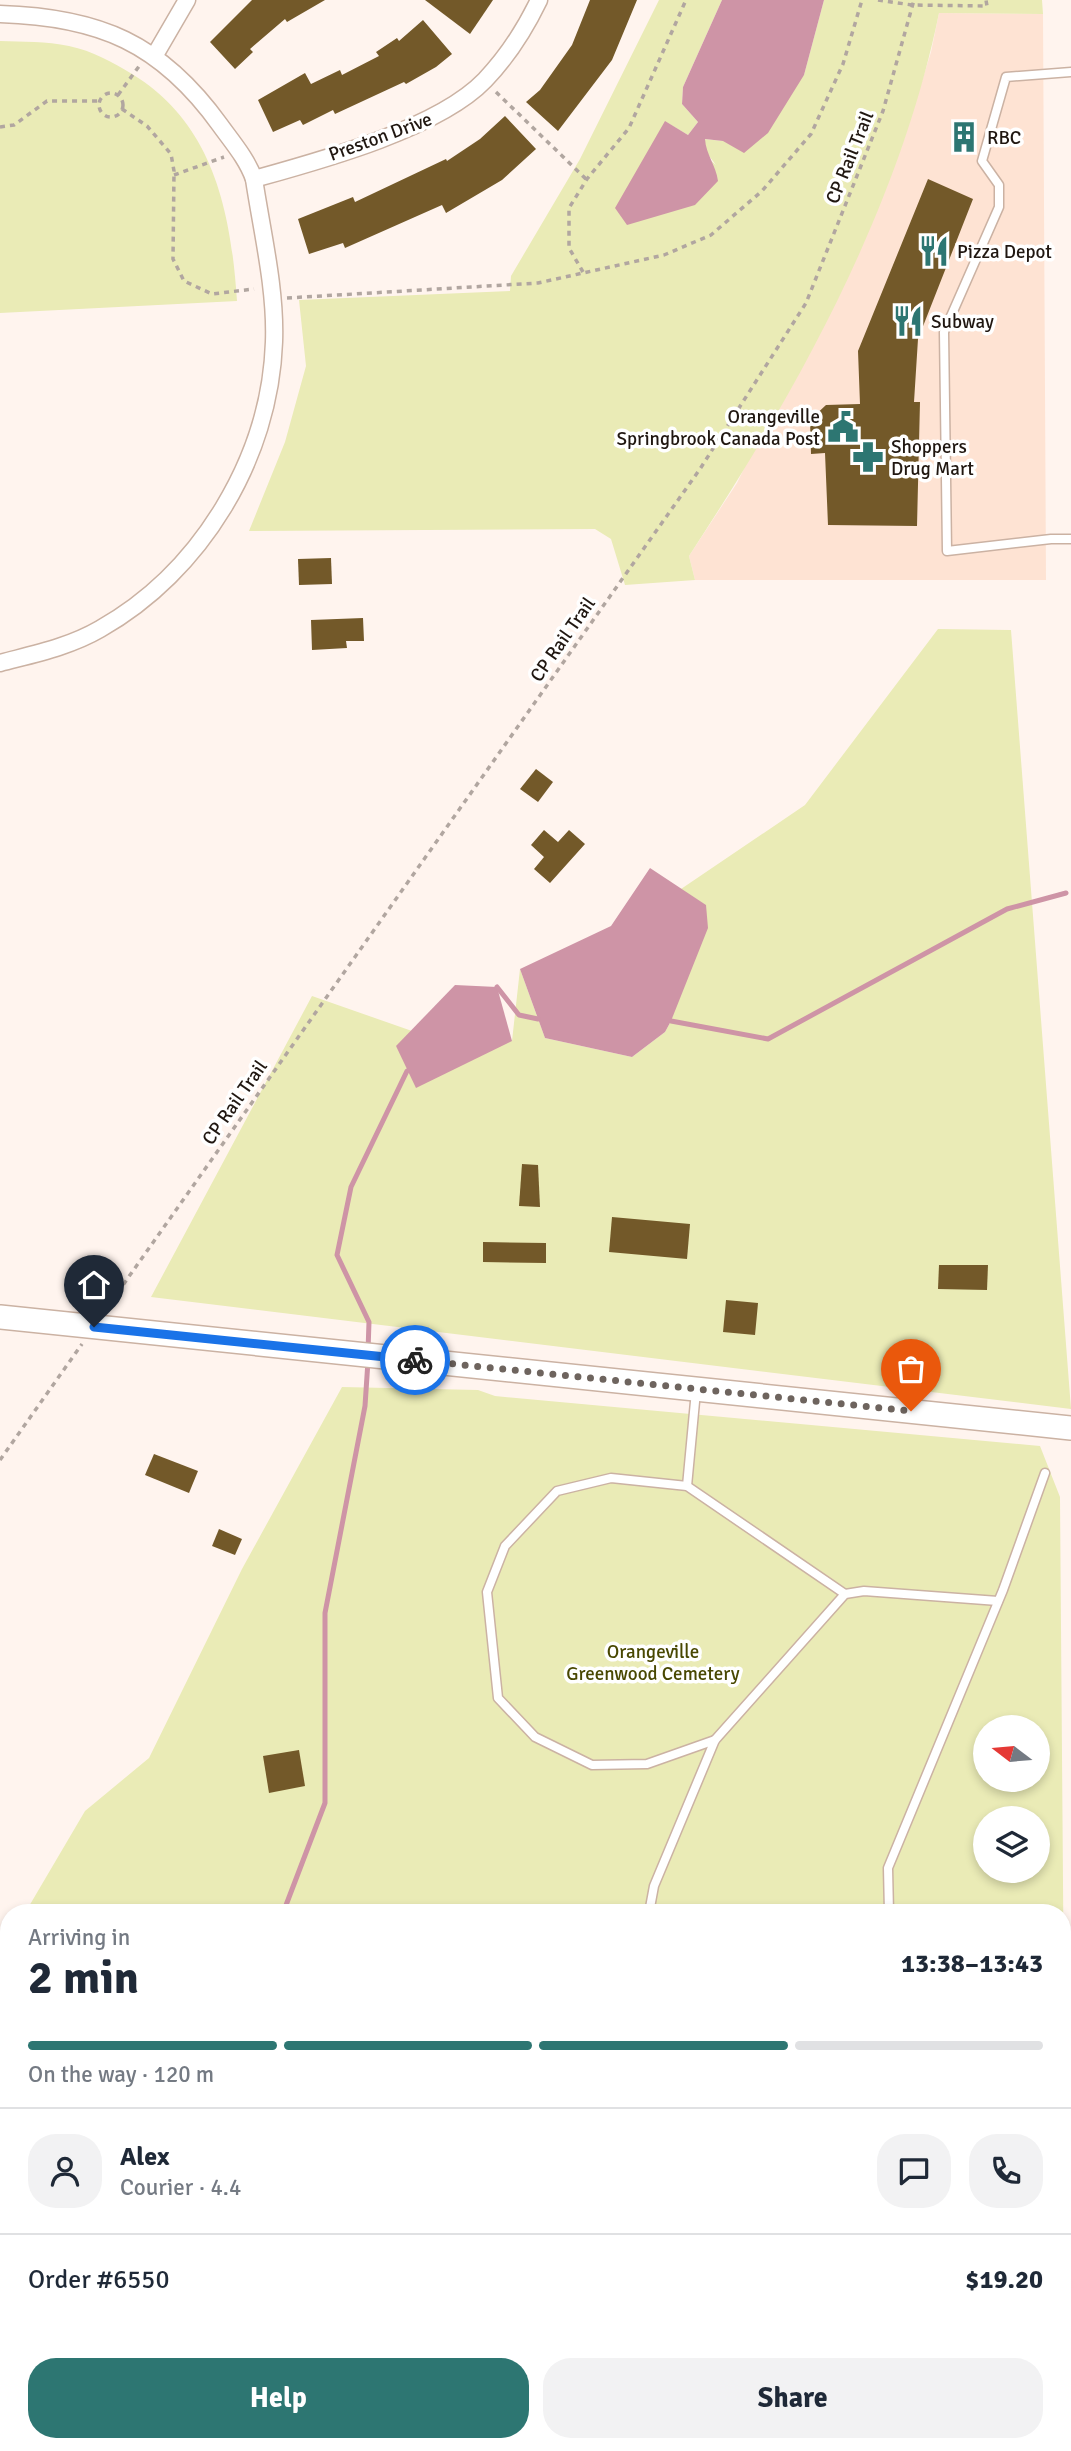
<!DOCTYPE html>
<meta charset="utf-8">
<style>
:root{--surface:#fff;--page:#f2f2f3;--text:#1f2937;--muted:#747a83;--line:#e0e1e3;--accent:#2d7672}
body{margin:0;font-family:Signika,sans-serif;background:var(--page);color:var(--text);height:100vh;display:flex;flex-direction:column;font-size:26px;white-space:nowrap}
*{box-sizing:border-box;margin:0}
p{font-size:23px;color:var(--muted)}
.icon{flex:none;width:38px;height:38px;fill:none;stroke:currentColor;stroke-width:2;stroke-linecap:round;stroke-linejoin:round}
.map{position:relative;flex:1;overflow:hidden}
.side{position:absolute;left:0px;top:1904px;width:1071px;height:548px;display:flex;flex-direction:column;background:var(--surface);border-radius:28px 28px 0 0;box-shadow:0 4px 10px #0003}
.side>*{flex:none}
.needle{width:46px;rotate:286deg}
.buttons{position:absolute;left:973px;top:1715px;display:grid;gap:14px}
.buttons a{display:grid;place-items:center;width:77px;height:77px;border-radius:50%;background:var(--surface);box-shadow:0 4px 10px #0003;font-size:35px}
.pin{position:absolute;display:grid;place-items:center;width:60px;height:60px;color:#fff;margin:-72px -30px;border-radius:50% 50% 50% 0;rotate:-45deg;box-shadow:0 0 7px #0007}
.pin .icon{rotate:45deg}
.courier{position:absolute;display:grid;place-items:center;width:70px;height:70px;margin:-35px;border:5px solid #1a73e8;border-radius:50%;background:#fff;color:#222;box-shadow:0 2px 9px #0007}
.headline em{font-style:normal;font-weight:700}
.headline div{display:flex;flex-direction:column-reverse}
.headline{display:flex;align-items:center;justify-content:space-between;height:119px;padding:0 28px}
h1{font-size:46px;font-weight:700;line-height:52px}
.bar{display:grid;grid-template-columns:repeat(4,1fr);gap:10px 7px;align-content:center;height:84px;padding:0 28px}
.bar i{height:9px;border-radius:5px;background:var(--line)}
.bar .active{background:var(--accent)}
.bar p{grid-column:span 4}
.line{display:flex;align-items:center;gap:18px;padding:0 28px;border-top:2px solid var(--line)}
.line div{flex:1}
.round{display:grid;place-items:center;flex:none;width:74px;height:74px;border-radius:28px;background:var(--page)}
.action{display:flex;gap:14px;margin-top:auto;padding:14px 28px}
.action a{flex:1;height:80px;border-radius:28px;background:var(--accent);color:#fff;font-size:28px;font-weight:700;line-height:80px;text-align:center}
.action a+a{background:var(--page);color:var(--text)}
.map>svg:first-child{display:block}
.built{fill:#fee3d3}
.green{fill:#eaebb6;fill-rule:evenodd}
.water{fill:#ce94a6}
.lines{fill:none;stroke-linecap:round;stroke-linejoin:round}
.stream{stroke:#ce94a6;stroke-width:5}
.building{fill:#735929}
.service-casing{stroke:#cbb2a3;stroke-width:11}
.minor-casing{stroke:#cbb2a3;stroke-width:19}
.secondary-casing{stroke:#cbb2a3;stroke-width:26}
.path{stroke:#b1a6a0;stroke-width:3.5;stroke-dasharray:5 5;stroke-linecap:butt}
.service{stroke:#fff;stroke-width:8}
.minor{stroke:#fff;stroke-width:16}
.secondary{stroke:#fff;stroke-width:23}
.done{stroke:#6e645e;stroke-width:7;stroke-dasharray:0 12.6}
.route{stroke:#1a73e8;stroke-width:9}
.labels{text-anchor:middle;stroke-width:7;stroke-linejoin:round;paint-order:stroke}
.street-label{font-size:19px;fill:#201711;stroke:#fff}
.poi-label{font-size:19px;fill:#201711;stroke:#fff;text-anchor:start}
.park-label{font-size:19px;fill:#484701;stroke:#fff}
</style>
<div class="map">
<svg width="1071" height="2451" viewBox="0 0 1071 2451">
<rect width="100%" height="100%" fill="#fff4ee"/>
<!-- built -->
<path class="built" d="M939,13L1043,14L1046,580H695L689,556L737,483L904,139L931,52Z"/>
<!-- green -->
<g class="green">
<path d="M659,0H722L683,87L682,104L698,122L688,135L666,122L716,165L706,152L704,139L723,141L804,75L824,0H1042L1043,14L939,13C899,209 797,391 689,556L695,580L625,585L611,539L595,529L249,531L285,442L306,366L299,300L510,291L511,276L580,159Z"/>
<path d="M0,41C23,42 46,41 69,46C93,51 112,62 132,74C214,124 231,212 237,301L0,313Z"/>
<path d="M938,629L1011,630L1071,1409L151,1297L312,996L412,1031L396,1047L512,1041L520,969L545,1038L632,1057L665,1032L671,1021L705,905L681,889L805,805Z"/>
<path d="M342,1387L478,1390L495,1396L1040,1446L1060,1497L1067,2395H1062V1913H25L85,1811L149,1758L242,1569ZM985,1727H1038V1780H985ZM985,1818H1038V1871H985Z"/>
<path d="M9,1949V2443H166L165,2451H0V1973Z"/>
</g>
<!-- water -->
<g class="water">
<path d="M722,0H824L804,75L768,133L744,153L723,141L705,139C706,155 716,165 718,181L695,205L627,225L615,208L665,121L688,135L698,122L682,104L683,87Z"/>
<path d="M650,868L706,905L708,928L671,1021L665,1032L632,1057L545,1038L520,969L611,926Z"/>
<path d="M455,985L497,987L512,1041L416,1088L396,1046Z"/>
</g>
<g class="lines">
<!-- stream -->
<g class="stream">
<path d="M497,987L519,1015L538,1019"/>
<path d="M671,1021L768,1039L1007,909L1066,893"/>
<path d="M368,1351L369,1322L337,1255L351,1187L407,1071"/>
<path d="M283,1913L325,1803V1613L365,1406L368,1361"/>
<path d="M0,2360L9,2355"/>
<path d="M146,2443L147,2451"/>
</g>
</g>
<!-- building -->
<g class="building">
<path d="M252,0H325L287,22L285,19L250,49L253,52L235,69L210,42Z"/>
<path d="M425,0H493L470,34Z"/>
<path d="M590,0H637L612,60L558,131L526,102L540,90L572,45Z"/>
<path d="M423,20L452,54L436,67L406,84L404,82L335,114L333,110L303,125L300,120L273,132L258,100L305,73L311,84L340,70L342,75L379,56L376,52L397,38L399,41Z"/>
<path d="M505,116L536,149L502,180L446,213L442,205L345,248L343,243L309,254L298,219L353,197L355,202L446,159L447,161L480,139Z"/>
<path d="M928,179L973,199L918,339L914,402H920L917,526L828,525L825,453L811,454L810,420L826,405L860,404L858,351Z"/>
<path d="M331,558L332,584L299,585L298,559Z"/>
<path d="M363,618L364,641H346L347,648L312,650L311,620Z"/>
<path d="M536,769L553,782L538,802L520,789Z"/>
<path d="M544,830L558,842L569,830L585,844L550,883L534,869L544,857L531,845Z"/>
<path d="M522,1164L538,1165L540,1207L519,1206Z"/>
<path d="M612,1217L690,1224L687,1259L609,1252Z"/>
<path d="M483,1242L546,1243V1263L483,1262Z"/>
<path d="M939,1265H988L987,1290L938,1289Z"/>
<path d="M726,1300L758,1303L755,1335L723,1332Z"/>
<path d="M154,1454L198,1471L189,1493L145,1475Z"/>
<path d="M219,1529L242,1539L235,1555L212,1546Z"/>
<path d="M299,1750L305,1786L269,1793L263,1756Z"/>
</g>
<g class="lines">
<defs>
<g id="service">
<path d="M1071,72L1006,77L982,161L999,185V207L944,332L947,551L1051,539H1071"/>
<path d="M687,1486L696,1391"/>
<path d="M715,1740L647,1764L592,1765L535,1737L498,1698L487,1592L505,1546L557,1491L611,1478L687,1486L845,1594"/>
<path d="M649,1913L654,1886L715,1740L845,1594L864,1591L998,1601"/>
<path d="M889,1913L888,1868L1003,1590L1045,1473"/>
</g>
<g id="minor">
<path d="M0,14C99,17 161,43 220,125C233,143 247,159 254,179C262,232 276,289 274,342C270,458 201,572 100,629C69,647 34,654 0,663"/>
<path d="M155,55L187,0"/>
<path d="M254,179C319,161 438,129 485,80C507,57 525,29 539,0"/>
</g>
<path id="secondary" d="M0,1317L1071,1428"/>
</defs>
<!-- service casing -->
<use href="#service" class="service-casing"/>
<!-- minor casing -->
<use href="#minor" class="minor-casing"/>
<!-- secondary casing -->
<use href="#secondary" class="secondary-casing"/>
<!-- path -->
<g class="path">
<path d="M878,0L912,5L987,6L986,0"/>
<path d="M496,92L586,179"/>
<circle cx="111" cy="105" r="12"/>
<path d="M118,95L140,65"/>
<path d="M122,109L147,126L171,154L174,171L173,259L184,281L212,294L254,289"/>
<path d="M0,127L14,125L47,101H101"/>
<path d="M174,175L224,157"/>
<path d="M583,272L569,248V208L587,179L629,128L686,0"/>
<path d="M287,298L538,283L664,255L711,235L762,191L811,134L843,64L862,0"/>
<path d="M106,1309L700,469L806,303L883,111L914,0"/>
<path d="M0,1460L82,1344"/>
</g>
<!-- service -->
<use href="#service" class="service"/>
<!-- minor -->
<use href="#minor" class="minor"/>
<!-- secondary -->
<use href="#secondary" class="secondary"/>
</g>
<g class="lines">
<!-- done -->
<path class="done" d="M415,1360L911,1411"/>
<!-- route -->
<path class="route" d="M94,1327L415,1360"/>
</g>
<!-- icons -->
<defs>
<symbol id="building-bare" viewBox="-9 -9 18 18"><path d="M-4-6H4V6H1V3H-1V6H-4ZM-2.5-4.3h1.7v1.8h-1.7ZM.8-4.3h1.7v1.8H.8ZM-2.5-1h1.7V.8h-1.7ZM.8-1h1.7V.8H.8Z" fill="#2d7672" stroke="#fff" stroke-width="2.5" paint-order="stroke"/></symbol>
<symbol id="restaurant-bare" viewBox="-9 -9 18 18"><path d="M-5-6h1v4h1v-4h1v4h1v-4h1v5L-1.5 .5V6h-2V.5L-5-1ZM5-6V6H3V1.5H1.5Q1.5-4 5-6Z" fill="#2d7672" stroke="#fff" stroke-width="2.5" paint-order="stroke"/></symbol>
<symbol id="civic-bare" viewBox="-9 -9 18 18"><path d="M-.6-6.5H3V-4.5H.6V-3L4-1V1h2V6H-6V1h2V-1L-.6-3ZM-1.2 2.5V6h2.4V2.5Z" fill="#2d7672" stroke="#fff" stroke-width="2.5" paint-order="stroke"/></symbol>
<symbol id="pharmacy-bare" viewBox="-9 -9 18 18"><path d="M-2-6h4v4h4v4h-4v4h-4v-4h-4v-4h4Z" fill="#2d7672" stroke="#fff" stroke-width="2.5" paint-order="stroke"/></symbol>
</defs>
<g fill-rule="evenodd">
<use href="#building-bare" x="942" y="115" width="44" height="44"/>
<use href="#restaurant-bare" x="912" y="229" width="44" height="44"/>
<use href="#restaurant-bare" x="886" y="299" width="44" height="44"/>
<use href="#civic-bare" x="821" y="405" width="44" height="44"/>
<use href="#pharmacy-bare" x="846" y="435" width="44" height="44"/>
</g>
<g class="labels">
<!-- street labels -->
<g class="street-label">
<text transform="translate(380 136) rotate(-20)" y="7">Preston Drive</text>
<text transform="translate(849 157) rotate(-68)" y="7">CP Rail Trail</text>
<text transform="translate(562 639) rotate(-55)" y="7">CP Rail Trail</text>
<text transform="translate(234 1102) rotate(-55)" y="7">CP Rail Trail</text>
</g>
<!-- poi labels -->
<g class="poi-label">
<text x="987" y="144">RBC</text>
<text x="957" y="258">Pizza Depot</text>
<text x="931" y="328">Subway</text>
<text x="820" y="423" text-anchor="end">Orangeville<tspan x="820" dy="22">Springbrook Canada Post</tspan></text>
<text x="891" y="453">Shoppers<tspan x="891" dy="22">Drug Mart</tspan></text>
</g>
<!-- park labels -->
<g class="park-label">
<text x="653" y="1658">Orangeville<tspan x="653" dy="22">Greenwood Cemetery</tspan></text>
</g>
</g>
</svg>
<div class="buttons">
<a><svg class="needle" viewBox="-14 -14 28 28"><path d="M0-13l5 13h-10z" fill="#e53935"/><path d="M0 13l5-13h-10z" fill="#747a83"/></svg></a>
<a><svg class="icon" aria-label="layers" viewBox="0 0 24 24"><path d="M12 4l9 5-9 5-9-5zM3 14l9 5 9-5"/></svg></a>
</div>
<div class="pin" style="left:911px;top:1411px;background:#ea580c"><svg class="icon" aria-label="bag" viewBox="0 0 24 24"><path d="M5 8h14l-1 12H6zM9 8a3 3 0 0 1 6 0"/></svg></div>
<div class="pin" style="left:94px;top:1327px;background:#1f2937"><svg class="icon" aria-label="home" viewBox="0 0 24 24"><path d="M3 11l9-7 9 7M6 9v11h12V9"/></svg></div>
<div class="courier" style="left:415px;top:1360px"><svg class="icon" aria-label="bike" viewBox="0 0 24 24"><circle cx="6" cy="16" r="4"/><circle cx="18" cy="16" r="4"/><path d="M6 16l4-8h5l3 8M10 8l3 8H6M13 5h3"/></svg></div>
<section class="side">
<div class="headline"><div><h1>2 min</h1><p>Arriving in</p></div><em>13:38–13:43</em></div>
<div class="bar"><i class="active"></i><i class="active"></i><i class="active"></i><i></i><p>On the way · 120 m</p></div>
<div class="line" style="height:126px"><a class="round"><svg class="icon" aria-label="person" viewBox="0 0 24 24"><circle cx="12" cy="8" r="4"/><path d="M4 21q1-7 8-7t8 7"/></svg></a><div><b>Alex</b><p>Courier · 4.4</p></div><a class="round"><svg class="icon" aria-label="chat" viewBox="0 0 24 24"><path d="M4 5h16v11H9l-5 4z"/></svg></a><a class="round"><svg class="icon" aria-label="phone" viewBox="0 0 24 24"><path d="M5 4h4l2 5-3 2q2 4 5 5l2-3 5 2v4C11 20 4 13 5 4z"/></svg></a></div>
<div class="line" style="height:91px"><div>Order #6550</div><b>$19.20</b></div>
<div class="action"><a>Help</a><a>Share</a></div>
</section>
</div>
